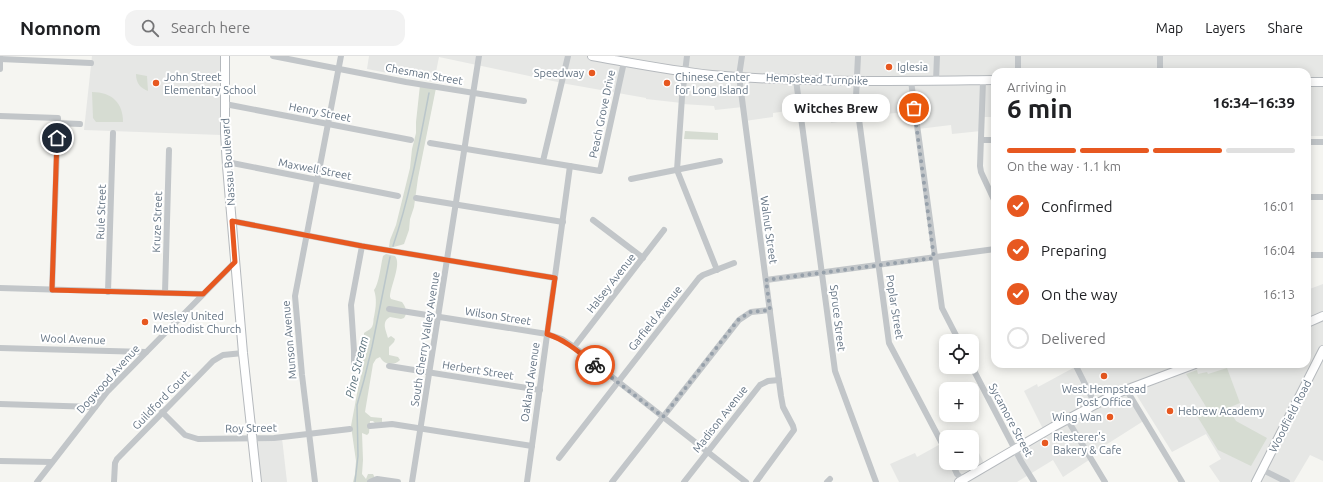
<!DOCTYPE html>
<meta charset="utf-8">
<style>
:root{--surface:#fff;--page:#f2f2f2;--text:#202124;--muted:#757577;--line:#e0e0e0;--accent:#e75820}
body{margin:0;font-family:Ubuntu,sans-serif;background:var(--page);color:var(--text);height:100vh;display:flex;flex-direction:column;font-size:15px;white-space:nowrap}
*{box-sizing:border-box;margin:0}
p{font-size:13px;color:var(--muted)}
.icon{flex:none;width:22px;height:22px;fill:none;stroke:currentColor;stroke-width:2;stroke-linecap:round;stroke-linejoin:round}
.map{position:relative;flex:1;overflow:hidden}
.sheet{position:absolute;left:991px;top:12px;width:320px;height:300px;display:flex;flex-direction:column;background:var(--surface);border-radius:12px;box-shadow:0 2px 10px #0003}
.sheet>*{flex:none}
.controls{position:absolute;left:939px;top:278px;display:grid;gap:8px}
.controls a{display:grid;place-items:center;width:40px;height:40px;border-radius:8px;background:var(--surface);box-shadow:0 2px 10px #0003;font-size:20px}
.pin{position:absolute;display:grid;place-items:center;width:34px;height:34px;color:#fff;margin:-17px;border:2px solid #fff;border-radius:50%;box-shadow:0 1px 4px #0007}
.courier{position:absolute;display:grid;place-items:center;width:40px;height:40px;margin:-20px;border:3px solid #e75820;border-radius:50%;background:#fff;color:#222;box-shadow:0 1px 5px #0007}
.bubble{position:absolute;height:28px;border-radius:12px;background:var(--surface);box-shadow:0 2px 10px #0003;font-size:13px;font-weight:700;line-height:28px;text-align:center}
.headline em{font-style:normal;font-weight:700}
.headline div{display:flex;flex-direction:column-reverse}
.headline{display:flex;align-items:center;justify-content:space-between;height:68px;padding:0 16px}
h1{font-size:26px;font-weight:700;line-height:30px}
.bar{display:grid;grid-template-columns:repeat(4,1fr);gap:6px 4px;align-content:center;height:48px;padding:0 16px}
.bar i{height:5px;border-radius:3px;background:var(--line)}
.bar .current{background:var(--accent)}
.bar p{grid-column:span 4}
ol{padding:0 16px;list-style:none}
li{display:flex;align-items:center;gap:12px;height:44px}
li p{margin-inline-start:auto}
li .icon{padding:4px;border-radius:50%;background:var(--accent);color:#fff;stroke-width:4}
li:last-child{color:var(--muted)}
li i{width:22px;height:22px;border:2px solid var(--line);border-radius:50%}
header{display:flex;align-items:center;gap:24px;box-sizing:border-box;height:56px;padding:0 20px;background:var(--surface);border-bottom:1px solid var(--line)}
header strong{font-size:19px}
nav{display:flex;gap:22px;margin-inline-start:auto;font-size:14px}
.search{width:280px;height:36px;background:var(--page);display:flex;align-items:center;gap:10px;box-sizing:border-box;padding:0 14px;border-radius:12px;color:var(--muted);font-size:15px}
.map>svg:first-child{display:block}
.built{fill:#e6e7e5}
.green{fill:#d6dcd2}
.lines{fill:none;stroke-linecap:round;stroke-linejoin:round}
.stream{stroke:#bac6ca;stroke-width:1.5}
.major-casing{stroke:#b5b9bd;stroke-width:10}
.minor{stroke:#c2c6c9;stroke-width:6}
.major{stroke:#fff;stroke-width:8}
.done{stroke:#96a0aa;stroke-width:4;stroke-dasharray:0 7.2}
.route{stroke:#e75820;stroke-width:5}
.poi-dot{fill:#e75820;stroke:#fff;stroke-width:1.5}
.labels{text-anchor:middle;stroke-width:4;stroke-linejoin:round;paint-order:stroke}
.poi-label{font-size:11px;fill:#637383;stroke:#fff;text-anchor:start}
.street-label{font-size:11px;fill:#637383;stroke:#fff}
.water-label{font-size:12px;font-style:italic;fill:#5f7680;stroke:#fff}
</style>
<header>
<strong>Nomnom</strong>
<div class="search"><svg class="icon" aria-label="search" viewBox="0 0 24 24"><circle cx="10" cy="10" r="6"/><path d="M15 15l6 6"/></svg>Search here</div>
<nav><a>Map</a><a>Layers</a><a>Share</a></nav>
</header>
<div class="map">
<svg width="1323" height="426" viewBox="0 0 1323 426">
<rect width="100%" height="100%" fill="#f5f5f1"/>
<!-- built -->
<g class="built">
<path d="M92,0H221V79L84,74Z"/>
<path d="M369,0H1323V80H1307V16H995V61H982L981,75L952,78L951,69L918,73L915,55L886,58V55L881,56L859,59V63L831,67L830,62L802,65L800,53L773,57V61L745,65L743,51L715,54L714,50L682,48V47L646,43V42L567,28L439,1L434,26L367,13Z"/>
<path d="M1323,228V405L1310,399L1294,426H1220L1209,410L1221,403L1206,378L1172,396L1134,335L1173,322L1171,318L1126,332L1145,364L1090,399L1092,402L1063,421L1053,404L1017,426H899L890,408L915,397L917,401L946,385V407H972V383L985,409L1044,375L1024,335L1037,328L1038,331L1075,311L1074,308H1307V234Z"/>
<path d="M282,382L287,426H259L254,384Z"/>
</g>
<!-- green -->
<g class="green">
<path d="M136,18L147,20L148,35C140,32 136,27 136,18Z"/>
<path d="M420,29L436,32L418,122L414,151L410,163L409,174L404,188L401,189L390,192L389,191L390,184L396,169L410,112L412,93L416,77V66Z"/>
<path d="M92,36C112,36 123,47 123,66H96L93,62Z"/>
<path d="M685,75L718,77V84L684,83Z"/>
<path d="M386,198L395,200C402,208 390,231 390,241L391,243L402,246C406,251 408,257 404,262L401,263L390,261C381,266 386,274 388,282L391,280L395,283L394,286L389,291V299L398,301L400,304C394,310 384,309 380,301L376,303L373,308L365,356L371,361L382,362V366L375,367L373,365H370L369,377L367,379L362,377L363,404L362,418L366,423L368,418H373L377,426H353L355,418L356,405L351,370L359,327L363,313V306L358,294V291L360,288L364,287L367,294V285L364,282V277C366,275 370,274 372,271C374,267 373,264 374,261C376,251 377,243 374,234C379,228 381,208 383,200Z"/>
<path d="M1227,312L1240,347L1228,352L1236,365L1267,382L1251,410L1218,394L1197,360L1208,354L1186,318L1197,314L1198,318L1207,316L1208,318Z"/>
</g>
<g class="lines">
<!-- stream -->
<g class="stream">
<path d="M393,190C410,140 419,89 429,37"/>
<path d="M355,426L358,400L357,349L364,324L372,291L390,201"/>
</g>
<defs>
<g id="major">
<path d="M225,0V77L227,110L243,297L257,426"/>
<path d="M592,0C632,7 672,15 712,19C806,27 901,25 995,24"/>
<path d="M1307,26H1323"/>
<path d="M1307,267L1323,260"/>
<path d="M959,426L1053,371L1115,338L1195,308"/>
<path d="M1256,426L1323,294"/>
</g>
</defs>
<!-- major casing -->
<use href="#major" class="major-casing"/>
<!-- minor -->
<g class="minor">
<path d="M273,0L406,26L524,45"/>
<path d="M687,0L682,41L677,114L717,214"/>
<path d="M742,0L739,20L781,340L783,351L793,370L794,374L756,426"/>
<path d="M858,0L856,41L889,287L946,395"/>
<path d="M0,3L91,7"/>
<path d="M0,13V0"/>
<path d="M1018,16V0"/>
<path d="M1160,16V0"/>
<path d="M796,24L835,315L876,426"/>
<path d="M911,25L942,252L959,285"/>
<path d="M936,25L937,0"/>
<path d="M983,25L980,110L981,116L995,146"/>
<path d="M225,48L411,84"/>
<path d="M0,60L58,62L52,234"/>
<path d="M57,67L80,68"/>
<path d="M981,84H995"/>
<path d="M1307,86H1323"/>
<path d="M430,87L600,115L624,6"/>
<path d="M543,105L568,0"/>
<path d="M227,106L398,140"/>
<path d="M631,123L720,105"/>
<path d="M1307,141H1323"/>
<path d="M416,142L563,166"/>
<path d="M593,164L643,202"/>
<path d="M232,165L362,190L555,222"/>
<path d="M1307,199H1323"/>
<path d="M766,224L995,193"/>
<path d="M0,232L203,238"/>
<path d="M108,236L113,77"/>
<path d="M165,237L169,94"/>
<path d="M389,253L547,278L562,283L574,291L746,426"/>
<path d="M574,291L664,174"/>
<path d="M0,292L146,296"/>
<path d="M354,308V295L351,249L362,190"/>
<path d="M1075,308L1095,348"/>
<path d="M389,310L540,334"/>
<path d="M972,311L1021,405L1034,426"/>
<path d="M1126,333L1182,426"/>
<path d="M0,348L95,351"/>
<path d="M162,356L185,379L198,383L274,382L350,373"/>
<path d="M1067,363L1105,426"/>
<path d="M370,370L392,368L532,390"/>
<path d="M559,402L699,222L703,219L734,207"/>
<path d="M0,405L52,406"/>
<path d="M952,407L957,418L965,426"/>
<path d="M1263,414L1287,426"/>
<path d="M37,426L107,336L235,206"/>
<path d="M114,426L115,407L117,403L213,305L223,299L243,297"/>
<path d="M315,426L302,319L295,240L341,0"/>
<path d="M370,426L377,423L398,426"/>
<path d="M412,426L479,0"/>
<path d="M527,426L570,110"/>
<path d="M612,426L739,264L751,256L770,254"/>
<path d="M684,426L760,329L768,325L779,324"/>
<path d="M827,426L830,423"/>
</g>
<!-- major -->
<use href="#major" class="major"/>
</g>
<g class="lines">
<!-- done -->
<path class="done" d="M595,309L663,361L738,264L750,256L770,254L766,224L934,202L914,52"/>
<!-- route -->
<path class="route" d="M57,82L52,234L203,238L235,206L232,165L362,190L555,222L547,278C566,284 580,297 595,309"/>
</g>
<!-- markers -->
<g class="poi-dot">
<circle cx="889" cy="11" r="4"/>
<circle cx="592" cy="17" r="4"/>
<circle cx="156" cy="27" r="4"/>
<circle cx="667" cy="27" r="4"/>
<circle cx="145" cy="266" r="4"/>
<circle cx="1104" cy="320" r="4"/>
<circle cx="1170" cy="355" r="4"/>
<circle cx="1110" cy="361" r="4"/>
<circle cx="1045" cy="387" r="4"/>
</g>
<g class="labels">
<!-- poi labels -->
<g class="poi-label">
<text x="897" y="15">Iglesia</text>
<text x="584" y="21" text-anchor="end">Speedway</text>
<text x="164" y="25">John Street<tspan x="164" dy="13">Elementary School</tspan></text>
<text x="675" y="25">Chinese Center<tspan x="675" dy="13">for Long Island</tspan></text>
<text x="153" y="264">Wesley United<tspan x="153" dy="13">Methodist Church</tspan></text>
<text x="1104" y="337" text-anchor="middle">West Hempstead<tspan x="1104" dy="13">Post Office</tspan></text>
<text x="1178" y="359">Hebrew Academy</text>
<text x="1102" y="365" text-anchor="end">Wing Wan</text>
<text x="1053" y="385">Riesterer's<tspan x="1053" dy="13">Bakery &amp; Cafe</tspan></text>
</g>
<!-- street labels -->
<g class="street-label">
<text transform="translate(424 18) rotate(10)" y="4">Chesman Street</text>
<text transform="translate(817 23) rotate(2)" y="4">Hempstead Turnpike</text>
<text transform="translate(320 56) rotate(11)" y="4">Henry Street</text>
<text transform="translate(602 58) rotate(-78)" y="4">Peach Grove Drive</text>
<text transform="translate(228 106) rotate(-94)" y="4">Nassau Boulevard</text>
<text transform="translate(315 113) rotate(11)" y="4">Maxwell Street</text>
<text transform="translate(101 156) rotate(-88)" y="4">Rule Street</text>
<text transform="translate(157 166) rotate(-88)" y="4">Kruze Street</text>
<text transform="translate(769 174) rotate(82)" y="4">Walnut Street</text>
<text transform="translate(611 227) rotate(-52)" y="4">Halsey Avenue</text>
<text transform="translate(895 251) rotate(81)" y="4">Poplar Street</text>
<text transform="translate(498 260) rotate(9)" y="4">Wilson Street</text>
<text transform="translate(655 262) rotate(-52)" y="4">Garfield Avenue</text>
<text transform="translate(838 262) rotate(83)" y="4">Spruce Street</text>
<text transform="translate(73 283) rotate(2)" y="4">Wool Avenue</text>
<text transform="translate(425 283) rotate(-81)" y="4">South Cherry Valley Avenue</text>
<text transform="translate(289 284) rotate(-95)" y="4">Munson Avenue</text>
<text transform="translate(478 314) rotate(9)" y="4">Herbert Street</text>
<text transform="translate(108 323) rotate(-48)" y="4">Dogwood Avenue</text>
<text transform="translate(530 326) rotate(-82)" y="4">Oakland Avenue</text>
<text transform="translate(161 344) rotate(-46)" y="4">Guildford Court</text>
<text transform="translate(1290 360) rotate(-63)" y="4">Woodfield Road</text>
<text transform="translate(720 363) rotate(-52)" y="4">Madison Avenue</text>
<text transform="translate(1011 364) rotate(62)" y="4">Sycamore Street</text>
<text transform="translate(251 372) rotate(-1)" y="4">Roy Street</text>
</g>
<!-- water labels -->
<g class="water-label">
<text transform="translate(357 311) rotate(-76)" y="4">Pine Stream</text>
</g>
</g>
</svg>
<div class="controls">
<a><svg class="icon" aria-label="locate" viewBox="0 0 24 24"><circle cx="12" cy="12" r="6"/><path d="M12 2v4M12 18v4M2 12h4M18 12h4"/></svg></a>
<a>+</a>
<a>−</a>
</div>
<div class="pin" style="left:914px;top:52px;background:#ea580c"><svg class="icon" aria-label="bag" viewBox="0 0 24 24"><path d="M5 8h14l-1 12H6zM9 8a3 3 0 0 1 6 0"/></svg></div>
<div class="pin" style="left:57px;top:82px;background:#1f2937"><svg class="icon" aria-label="home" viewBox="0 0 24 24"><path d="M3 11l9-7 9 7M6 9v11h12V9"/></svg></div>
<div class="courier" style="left:595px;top:309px"><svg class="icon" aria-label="bike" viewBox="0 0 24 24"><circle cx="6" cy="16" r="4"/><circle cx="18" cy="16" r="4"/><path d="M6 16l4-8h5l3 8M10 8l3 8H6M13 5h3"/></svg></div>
<div class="bubble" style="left:782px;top:38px;width:108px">Witches Brew</div>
<section class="sheet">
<div class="headline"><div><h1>6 min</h1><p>Arriving in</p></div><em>16:34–16:39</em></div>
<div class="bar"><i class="current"></i><i class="current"></i><i class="current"></i><i></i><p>On the way · 1.1 km</p></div>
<ol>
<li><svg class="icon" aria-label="check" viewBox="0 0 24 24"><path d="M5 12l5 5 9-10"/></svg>Confirmed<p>16:01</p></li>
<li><svg class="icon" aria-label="check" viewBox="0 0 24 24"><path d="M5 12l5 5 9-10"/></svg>Preparing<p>16:04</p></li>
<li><svg class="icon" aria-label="check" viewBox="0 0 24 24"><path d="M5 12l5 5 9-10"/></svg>On the way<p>16:13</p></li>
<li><i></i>Delivered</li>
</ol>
</section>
</div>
